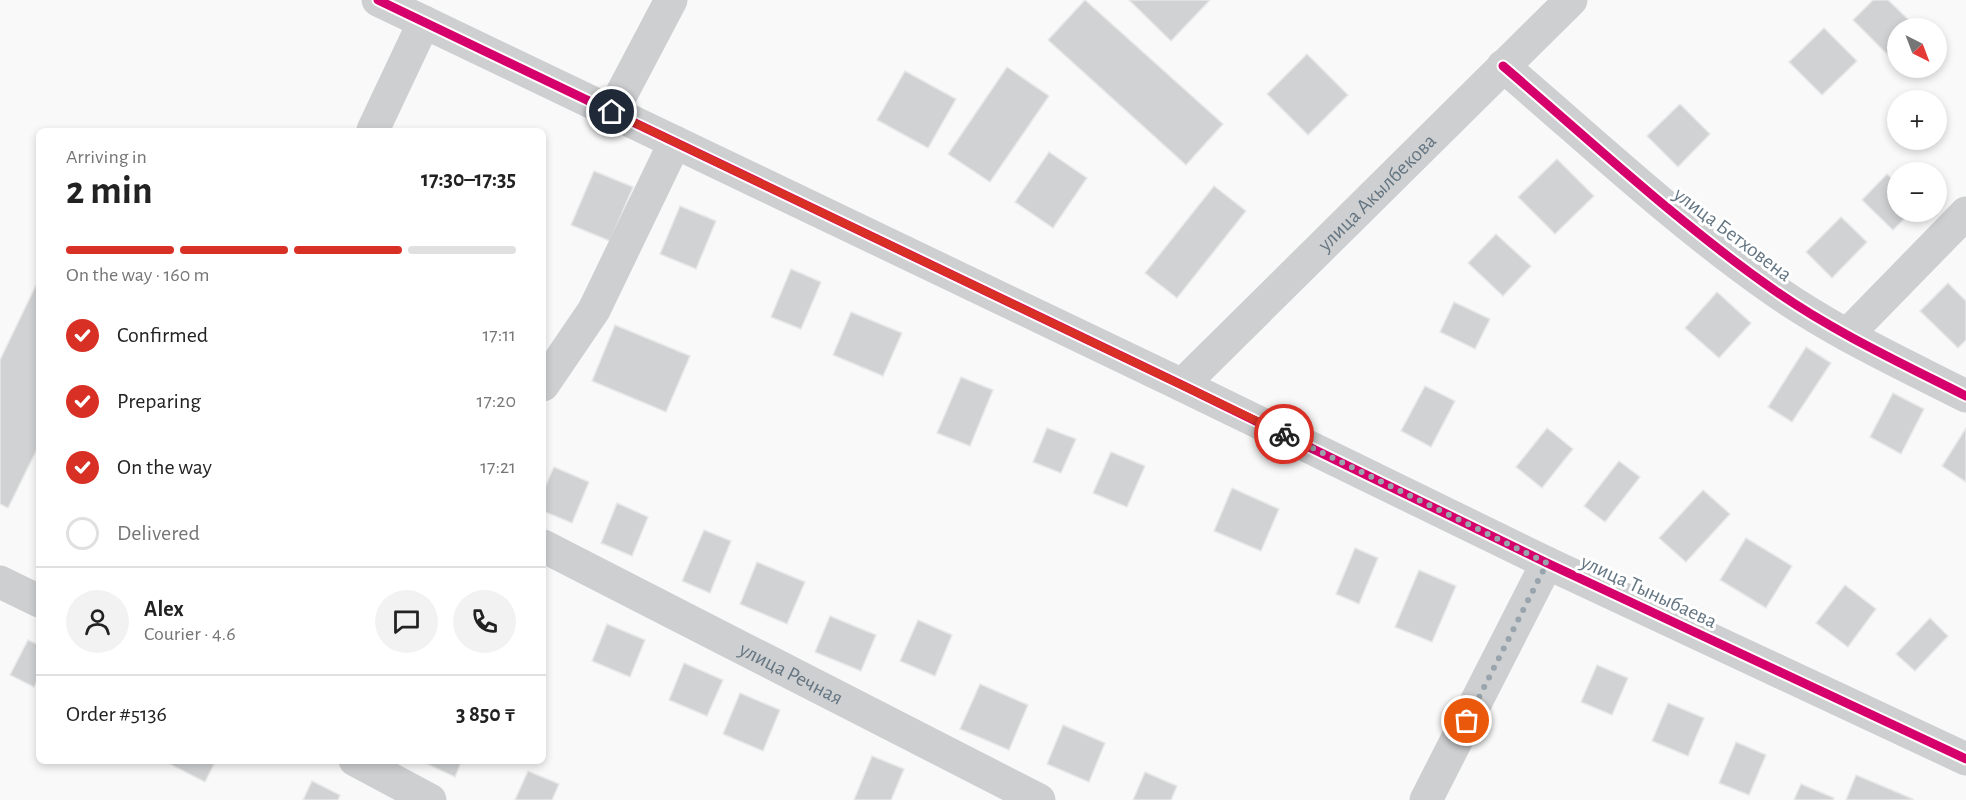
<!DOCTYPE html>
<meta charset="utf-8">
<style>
:root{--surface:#fff;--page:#f2f2f2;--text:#222;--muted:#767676;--line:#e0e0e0;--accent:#d93025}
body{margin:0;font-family:"Alegreya Sans",sans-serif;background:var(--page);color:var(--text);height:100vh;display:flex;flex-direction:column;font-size:22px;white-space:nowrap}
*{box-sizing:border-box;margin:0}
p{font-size:20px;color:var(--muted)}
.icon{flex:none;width:33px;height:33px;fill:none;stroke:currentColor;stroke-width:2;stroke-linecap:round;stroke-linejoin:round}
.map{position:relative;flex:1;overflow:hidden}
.panel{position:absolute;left:36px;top:128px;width:510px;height:636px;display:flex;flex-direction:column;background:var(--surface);border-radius:9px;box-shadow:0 3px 9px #0003}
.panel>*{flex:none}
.needle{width:39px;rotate:138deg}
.fabs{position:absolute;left:1887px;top:18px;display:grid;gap:12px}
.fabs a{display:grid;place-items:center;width:60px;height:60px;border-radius:50%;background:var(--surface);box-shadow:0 3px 9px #0003;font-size:30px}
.pin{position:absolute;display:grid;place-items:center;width:51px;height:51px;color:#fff;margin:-26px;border:3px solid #fff;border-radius:50%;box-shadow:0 2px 6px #0007}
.courier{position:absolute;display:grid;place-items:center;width:60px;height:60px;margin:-30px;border:4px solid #d93025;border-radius:50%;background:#fff;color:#222;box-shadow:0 2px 8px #0007}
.head em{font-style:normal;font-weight:700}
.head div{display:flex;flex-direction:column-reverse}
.head{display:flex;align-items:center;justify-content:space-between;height:102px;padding:0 30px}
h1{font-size:39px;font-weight:700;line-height:45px}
.bar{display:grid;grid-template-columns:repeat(4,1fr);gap:9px 6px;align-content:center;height:72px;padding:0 30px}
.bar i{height:8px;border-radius:4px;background:var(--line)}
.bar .on{background:var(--accent)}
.bar p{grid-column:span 4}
.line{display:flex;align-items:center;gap:15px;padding:0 30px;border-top:2px solid var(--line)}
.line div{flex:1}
.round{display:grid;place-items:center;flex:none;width:63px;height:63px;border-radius:32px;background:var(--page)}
ol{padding:0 30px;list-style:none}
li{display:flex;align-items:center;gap:18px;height:66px}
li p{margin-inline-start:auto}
li .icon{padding:6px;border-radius:50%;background:var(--accent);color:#fff;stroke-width:4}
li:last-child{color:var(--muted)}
li i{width:33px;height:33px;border:3px solid var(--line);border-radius:50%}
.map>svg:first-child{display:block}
.building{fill:#d0d2d3;stroke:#e8e8e8;stroke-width:1.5}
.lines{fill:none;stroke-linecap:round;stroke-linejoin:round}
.minor{stroke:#cecfd0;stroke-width:33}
.cycleway-casing{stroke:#fff;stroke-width:13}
.cycleway{stroke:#d6006c;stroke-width:9}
.done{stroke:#99a4ac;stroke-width:6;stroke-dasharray:0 10.8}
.route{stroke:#d93025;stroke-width:8}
.labels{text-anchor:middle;stroke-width:6;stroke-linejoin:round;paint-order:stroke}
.street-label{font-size:21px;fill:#657683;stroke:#fff}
</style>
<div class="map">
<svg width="1966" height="800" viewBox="0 0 1966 800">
<rect width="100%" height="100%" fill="#f9f9f9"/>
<!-- building -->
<g class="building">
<path d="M1085,0L1223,124L1186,165L1048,40Z"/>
<path d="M1129,0H1210L1171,41Z"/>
<path d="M1873,0H1888L1917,28H1898V52L1891,58L1853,20Z"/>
<path d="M1824,28L1857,61L1822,95L1789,62Z"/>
<path d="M1307,54L1348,95L1308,135L1267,94Z"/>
<path d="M1007,67L1049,96L990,182L948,154Z"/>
<path d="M905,71L956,99L928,148L877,120Z"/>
<path d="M1680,104L1710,134L1678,167L1647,136Z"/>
<path d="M1049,152L1087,178L1053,228L1015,202Z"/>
<path d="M1557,159L1594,196L1555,234L1518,197Z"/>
<path d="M594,171L633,187L610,241L571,225Z"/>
<path d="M1887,174L1898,185V212H1911L1893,230L1862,200Z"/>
<path d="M1214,186L1246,211L1177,298L1145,273Z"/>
<path d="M680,206L716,221L696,269L660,254Z"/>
<path d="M1841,217L1867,242L1832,278L1806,252Z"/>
<path d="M1496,234L1531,266L1503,296L1468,263Z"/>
<path d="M791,269L821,282L801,329L771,317Z"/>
<path d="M39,279V445L8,508L0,504V360Z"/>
<path d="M1948,283L1966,301V340L1958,348L1920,311Z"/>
<path d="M1717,292L1751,323L1719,358L1685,328Z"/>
<path d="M1454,302L1490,319L1475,349L1440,332Z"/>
<path d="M851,312L902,333L883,376L833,355Z"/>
<path d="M615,325L690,356L666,412L592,381Z"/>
<path d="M1806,347L1831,363L1792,422L1768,407Z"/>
<path d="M961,377L993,390L970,446L937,433Z"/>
<path d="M1425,386L1455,401L1431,447L1401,431Z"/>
<path d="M1893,393L1924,409L1901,454L1870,437Z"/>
<path d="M1047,428L1076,439L1061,473L1033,462Z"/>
<path d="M1547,428L1573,449L1542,488L1516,467Z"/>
<path d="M1966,428V482L1942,466Z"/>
<path d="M1111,452L1145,466L1127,507L1093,493Z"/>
<path d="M1619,461L1640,477L1605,522L1584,506Z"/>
<path d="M554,467L589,482L572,523L543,511V492Z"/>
<path d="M1232,488L1279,509L1261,551L1214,531Z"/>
<path d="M1703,490L1730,514L1686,562L1659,538Z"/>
<path d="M617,503L648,517L632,556L601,543Z"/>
<path d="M704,530L731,541L710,593L682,581Z"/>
<path d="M1746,538L1792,566L1766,608L1720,580Z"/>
<path d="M1355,548L1378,558L1359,604L1336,594Z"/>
<path d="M757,562L805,582L787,624L740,604Z"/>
<path d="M1419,570L1456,586L1432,642L1395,627Z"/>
<path d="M1845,585L1876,609L1848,647L1816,623Z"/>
<path d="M830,616L876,635L861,671L815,652Z"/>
<path d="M1930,618L1948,636L1915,671L1896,654Z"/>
<path d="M918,620L952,635L935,676L900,661Z"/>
<path d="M607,624L645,640L630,677L592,661Z"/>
<path d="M28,640L39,645V677L34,687L10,675Z"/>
<path d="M684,663L723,680L707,716L669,700Z"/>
<path d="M1597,665L1628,678L1612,715L1581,702Z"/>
<path d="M980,684L1028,705L1009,750L960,729Z"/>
<path d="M740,693L780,710L763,751L723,734Z"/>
<path d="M1668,703L1704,718L1688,756L1652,741Z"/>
<path d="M1063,725L1105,743L1089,782L1047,764Z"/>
<path d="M1736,742L1766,755L1749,795L1719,783Z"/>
<path d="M872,756L904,769L891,800H854Z"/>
<path d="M162,760H216L205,782Z"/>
<path d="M419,760H462L455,777Z"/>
<path d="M528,771L559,784L552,800H515Z"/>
<path d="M1145,772L1177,786L1171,800H1133Z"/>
<path d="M1856,775L1913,799V800H1846Z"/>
<path d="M312,781L340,795L338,800H303Z"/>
<path d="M1801,784L1834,798L1833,800H1794Z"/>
</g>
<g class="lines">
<!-- minor -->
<g class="minor">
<path d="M378,0L1182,385L1547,563L1966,759"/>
<path d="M1503,66C1592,142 1678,223 1774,290C1834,332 1901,363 1966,396"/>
<path d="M612,112L671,0"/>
<path d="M373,130L424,22"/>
<path d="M1847,335L1966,213"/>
<path d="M543,385L594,310L675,142"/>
<path id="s1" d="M1182,385L1571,0"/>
<path id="s2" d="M543,546L1039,800"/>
<path d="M0,582L39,601"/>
<path d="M355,760L430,800"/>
<path d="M1426,800L1547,563"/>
</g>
<defs>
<g id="cycleway">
<path d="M378,0L1182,385L1547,563L1966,759"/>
<path d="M1503,66C1592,142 1678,223 1774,290C1834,332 1901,363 1966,396"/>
</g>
</defs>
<!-- cycleway casing -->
<use href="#cycleway" class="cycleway-casing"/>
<!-- cycleway -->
<use href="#cycleway" class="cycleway"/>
</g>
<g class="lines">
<!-- done -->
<path class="done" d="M1284,434L1547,563L1467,721"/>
<!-- route -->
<path class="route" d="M612,112L1284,434"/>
</g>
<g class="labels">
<!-- street labels -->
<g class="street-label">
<text dy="7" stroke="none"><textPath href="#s1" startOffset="274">улица Акылбекова</textPath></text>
<text transform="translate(1733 234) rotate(37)" y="7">улица Бетховена</text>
<text transform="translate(1649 591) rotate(25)" y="7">улица Тыныбаева</text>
<text dy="7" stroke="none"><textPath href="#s2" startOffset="279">улица Речная</textPath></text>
</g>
</g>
</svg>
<div class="fabs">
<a><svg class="needle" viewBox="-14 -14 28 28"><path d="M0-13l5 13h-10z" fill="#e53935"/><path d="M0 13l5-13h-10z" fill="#767676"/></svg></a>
<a>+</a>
<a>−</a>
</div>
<div class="pin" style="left:1467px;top:721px;background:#ea580c"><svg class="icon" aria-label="bag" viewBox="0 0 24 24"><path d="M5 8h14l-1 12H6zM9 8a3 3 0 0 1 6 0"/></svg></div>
<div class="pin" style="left:612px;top:112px;background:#1f2937"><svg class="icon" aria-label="home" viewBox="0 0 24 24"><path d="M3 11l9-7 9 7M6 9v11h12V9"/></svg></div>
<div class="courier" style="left:1284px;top:434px"><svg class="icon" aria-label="bike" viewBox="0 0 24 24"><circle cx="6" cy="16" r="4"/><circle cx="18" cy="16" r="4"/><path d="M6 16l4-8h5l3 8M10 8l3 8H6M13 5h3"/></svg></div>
<section class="panel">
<div class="head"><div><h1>2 min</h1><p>Arriving in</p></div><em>17:30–17:35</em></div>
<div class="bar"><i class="on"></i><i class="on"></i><i class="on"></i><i></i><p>On the way · 160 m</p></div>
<ol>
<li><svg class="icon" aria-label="check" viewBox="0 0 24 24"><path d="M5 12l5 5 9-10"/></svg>Confirmed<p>17:11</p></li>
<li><svg class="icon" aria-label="check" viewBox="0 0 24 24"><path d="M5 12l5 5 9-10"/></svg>Preparing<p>17:20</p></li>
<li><svg class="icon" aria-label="check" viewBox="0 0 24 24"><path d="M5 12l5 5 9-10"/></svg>On the way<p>17:21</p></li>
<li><i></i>Delivered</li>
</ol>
<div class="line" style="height:108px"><a class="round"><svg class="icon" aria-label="person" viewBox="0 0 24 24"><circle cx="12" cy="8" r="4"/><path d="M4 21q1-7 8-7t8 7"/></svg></a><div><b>Alex</b><p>Courier · 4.6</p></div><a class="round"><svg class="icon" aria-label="chat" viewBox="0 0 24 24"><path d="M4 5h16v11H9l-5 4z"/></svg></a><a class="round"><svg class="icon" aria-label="phone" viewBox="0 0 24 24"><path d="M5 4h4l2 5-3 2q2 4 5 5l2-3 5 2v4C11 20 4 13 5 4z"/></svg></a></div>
<div class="line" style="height:78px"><div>Order #5136</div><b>3 850 ₸</b></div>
</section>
</div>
